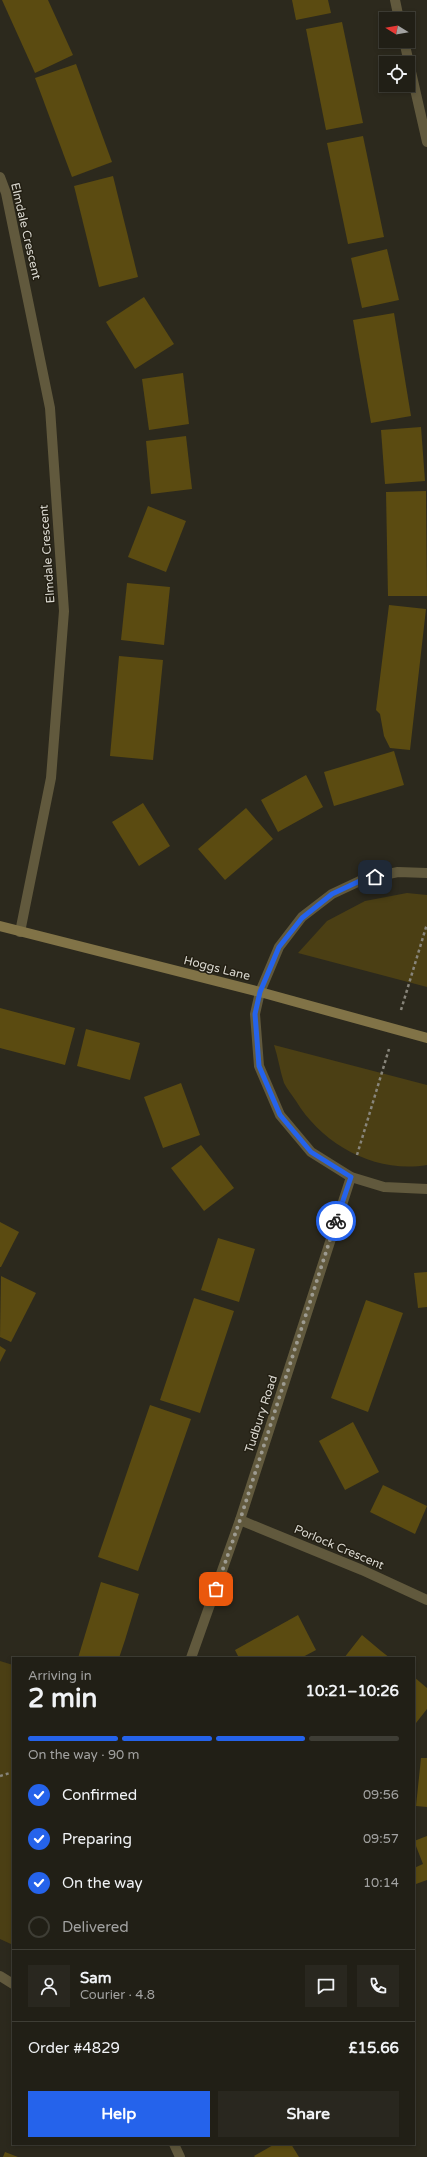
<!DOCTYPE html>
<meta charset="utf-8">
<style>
:root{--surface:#211f16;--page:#29271f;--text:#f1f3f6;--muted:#a2a2a1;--line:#3e3d35;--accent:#2563eb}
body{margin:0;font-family:"Varela Round",sans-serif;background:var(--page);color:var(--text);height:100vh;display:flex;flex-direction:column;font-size:15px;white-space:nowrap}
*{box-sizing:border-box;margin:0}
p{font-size:13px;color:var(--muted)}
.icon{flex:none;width:22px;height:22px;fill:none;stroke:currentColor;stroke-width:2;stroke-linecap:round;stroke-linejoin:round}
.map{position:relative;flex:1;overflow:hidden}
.details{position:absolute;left:12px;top:1657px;width:403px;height:488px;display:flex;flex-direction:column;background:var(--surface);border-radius:0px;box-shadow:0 2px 6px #0003,0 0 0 1px var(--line)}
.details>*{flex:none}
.needle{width:26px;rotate:281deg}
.tools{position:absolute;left:379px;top:12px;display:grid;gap:8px}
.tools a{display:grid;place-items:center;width:36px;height:36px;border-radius:0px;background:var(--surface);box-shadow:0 2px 6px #0003,0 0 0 1px var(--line);font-size:20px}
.pin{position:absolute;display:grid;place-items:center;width:34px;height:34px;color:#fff;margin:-17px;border-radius:8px;box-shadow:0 2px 6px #0006}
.courier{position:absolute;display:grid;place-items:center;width:40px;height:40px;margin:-20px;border:3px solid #2563eb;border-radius:50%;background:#fff;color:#222;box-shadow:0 1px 5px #0007}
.head em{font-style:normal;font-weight:800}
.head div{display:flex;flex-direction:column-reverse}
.head{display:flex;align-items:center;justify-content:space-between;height:68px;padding:0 16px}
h1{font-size:26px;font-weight:800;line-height:30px}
.bar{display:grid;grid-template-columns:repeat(4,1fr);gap:6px 4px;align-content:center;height:48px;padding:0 16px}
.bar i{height:5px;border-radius:3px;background:var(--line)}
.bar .selected{background:var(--accent)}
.bar p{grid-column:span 4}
.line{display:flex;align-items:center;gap:10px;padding:0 16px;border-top:1px solid var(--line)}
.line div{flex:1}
.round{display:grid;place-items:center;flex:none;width:42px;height:42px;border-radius:0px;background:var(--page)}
ol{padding:0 16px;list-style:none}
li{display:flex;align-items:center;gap:12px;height:44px}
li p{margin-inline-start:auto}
li .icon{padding:4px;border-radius:50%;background:var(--accent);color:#fff;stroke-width:4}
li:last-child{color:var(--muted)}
li i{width:22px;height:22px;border:2px solid var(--line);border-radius:50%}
.action{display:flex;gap:8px;margin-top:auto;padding:8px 16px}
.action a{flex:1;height:46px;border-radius:0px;background:var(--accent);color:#fff;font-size:16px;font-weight:800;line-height:46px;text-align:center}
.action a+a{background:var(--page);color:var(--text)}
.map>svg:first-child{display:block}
.green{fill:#4b3f14}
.building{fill:#5b4b11}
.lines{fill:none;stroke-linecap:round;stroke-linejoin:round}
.path{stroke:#88857b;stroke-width:2.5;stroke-dasharray:3 3;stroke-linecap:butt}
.street{stroke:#61593d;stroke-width:10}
.secondary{stroke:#817347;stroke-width:10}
.done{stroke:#9d9b91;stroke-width:4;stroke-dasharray:0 7.2}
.route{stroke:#2563eb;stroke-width:5}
.labels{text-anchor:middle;stroke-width:3;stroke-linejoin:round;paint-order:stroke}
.street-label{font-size:12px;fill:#dad8d0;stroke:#231f13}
</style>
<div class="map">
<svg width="427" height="2157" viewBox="0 0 427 2157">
<rect width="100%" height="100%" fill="#2c291d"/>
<!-- green -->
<g class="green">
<path d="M407,893L427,895V987L298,953L327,921L365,901Z"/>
<path d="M274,1045L427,1085V1165C375,1174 322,1144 296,1101C292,1095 287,1089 284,1083C280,1071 278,1057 274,1045Z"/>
<path d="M0,1661L13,1665V1945L0,1939Z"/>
</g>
<!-- building -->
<g class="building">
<path d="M2,0H48L73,55L35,73Z"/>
<path d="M292,0H328L331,13L296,20Z"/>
<path d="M342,22L363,123L326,130L306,29Z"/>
<path d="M76,64L112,162L72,177L35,78Z"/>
<path d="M363,136L384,237L348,244L327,143Z"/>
<path d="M113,176L138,277L99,287L74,186Z"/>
<path d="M387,249L399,300L362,308L351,258Z"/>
<path d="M144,297L174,344L135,369L106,322Z"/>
<path d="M394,313L411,416L371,423L353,320Z"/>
<path d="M183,373L189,424L149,430L142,379Z"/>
<path d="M421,427L425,481L385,484L381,430Z"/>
<path d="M186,436L192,489L151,494L146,441Z"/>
<path d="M426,491L427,596H388L386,492Z"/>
<path d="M148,506L186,521L166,572L128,557Z"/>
<path d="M127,583L170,587L164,645L121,640Z"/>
<path d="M389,605L426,609L410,750L390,748L384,736L380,714L376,710Z"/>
<path d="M119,656L163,660L153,760L110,756Z"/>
<path d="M394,751L404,785L334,806L324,772Z"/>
<path d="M306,775L323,807L278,832L261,800Z"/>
<path d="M143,803L170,846L139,866L112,822Z"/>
<path d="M246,808L273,839L225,880L198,849Z"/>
<path d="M0,1008L75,1028L65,1065L0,1048Z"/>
<path d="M86,1029L140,1043L130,1080L77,1066Z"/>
<path d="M181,1083L200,1135L163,1148L144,1097Z"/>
<path d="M201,1145L234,1188L204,1211L171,1168Z"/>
<path d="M0,1222L19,1232L1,1267H0Z"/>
<path d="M218,1238L255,1249L239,1302L201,1290Z"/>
<path d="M427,1272V1307L418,1308L414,1273Z"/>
<path d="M1,1276L36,1293L11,1342L0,1337Z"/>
<path d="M194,1298L234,1311L200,1413L160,1400Z"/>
<path d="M366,1300L403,1313L368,1412L331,1398Z"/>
<path d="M0,1346L6,1350L0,1362Z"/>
<path d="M150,1405L191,1419L138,1571L98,1557Z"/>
<path d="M353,1422L379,1472L345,1490L319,1441Z"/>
<path d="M383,1485L427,1506L415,1534L370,1512Z"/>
<path d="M101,1582L139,1594L125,1640L119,1658H78Z"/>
<path d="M298,1615L316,1650L301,1658H239L235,1650Z"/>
<path d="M362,1635L381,1651L390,1658H344Z"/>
<path d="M414,1677L427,1688V1709L416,1723L414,1721Z"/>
<path d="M421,1758H427V1807L416,1806Z"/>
<path d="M427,1836V1880L416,1884L414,1868L423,1864L414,1841Z"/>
<path d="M275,2144H291L299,2157H255L254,2156Z"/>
<path d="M5,2152L18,2157H3Z"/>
</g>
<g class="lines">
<!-- path -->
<g class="path">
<path d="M401,1010L427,924"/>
<path d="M357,1155L389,1049"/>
<path d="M0,1776L13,1772"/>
</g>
<!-- street -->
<g class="street">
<path d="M395,0L399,19"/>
<path d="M404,41L427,142"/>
<path d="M0,177L6,193L50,408L64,611L51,778L20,932"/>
<path d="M427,873L398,872L364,879L332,894L302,917L279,947L260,992L255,1014L259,1066L280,1115L311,1152L351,1177L384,1187L427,1189"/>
<path d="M240,1520L362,1570L427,1600"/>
<path d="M191,1658L240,1520L351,1177"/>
<path d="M0,1976L13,1984"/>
<path d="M174,2144L180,2157"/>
</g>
<!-- secondary -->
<path class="secondary" d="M0,926L260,992L427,1038"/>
</g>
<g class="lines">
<!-- done -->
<path class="done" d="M216,1589L240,1520L336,1221"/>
<!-- route -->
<path class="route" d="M336,1221L351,1177L311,1152L280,1115L259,1066L255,1014L260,992L279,947L302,918L332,894L364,879L375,877"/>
</g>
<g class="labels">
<!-- street labels -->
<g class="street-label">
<text transform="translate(26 231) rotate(77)" y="4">Elmdale Crescent</text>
<text transform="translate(47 554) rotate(-94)" y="4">Elmdale Crescent</text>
<text transform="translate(217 968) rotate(14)" y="4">Hoggs Lane</text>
<text transform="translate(261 1414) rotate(-72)" y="4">Tudbury Road</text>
<text transform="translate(339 1547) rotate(23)" y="4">Porlock Crescent</text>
</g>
</g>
</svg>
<div class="tools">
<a><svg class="needle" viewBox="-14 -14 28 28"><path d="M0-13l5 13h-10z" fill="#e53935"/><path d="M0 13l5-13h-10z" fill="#a2a2a1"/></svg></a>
<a><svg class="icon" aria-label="locate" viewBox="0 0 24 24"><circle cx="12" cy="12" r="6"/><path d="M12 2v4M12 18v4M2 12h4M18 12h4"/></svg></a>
</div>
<div class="pin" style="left:216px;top:1589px;background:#ea580c"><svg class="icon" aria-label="bag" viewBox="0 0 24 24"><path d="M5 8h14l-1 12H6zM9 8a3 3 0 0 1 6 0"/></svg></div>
<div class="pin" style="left:375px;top:877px;background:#1f2937"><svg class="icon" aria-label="home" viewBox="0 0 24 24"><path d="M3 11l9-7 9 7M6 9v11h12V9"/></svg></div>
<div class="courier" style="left:336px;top:1221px"><svg class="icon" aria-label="bike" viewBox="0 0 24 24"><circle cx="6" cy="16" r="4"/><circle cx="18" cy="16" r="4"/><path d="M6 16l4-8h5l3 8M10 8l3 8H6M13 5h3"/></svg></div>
<section class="details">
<div class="head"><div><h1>2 min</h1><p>Arriving in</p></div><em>10:21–10:26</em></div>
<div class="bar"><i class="selected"></i><i class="selected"></i><i class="selected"></i><i></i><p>On the way · 90 m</p></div>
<ol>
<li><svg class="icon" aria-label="check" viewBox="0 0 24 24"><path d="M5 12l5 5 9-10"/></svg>Confirmed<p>09:56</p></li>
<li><svg class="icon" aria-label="check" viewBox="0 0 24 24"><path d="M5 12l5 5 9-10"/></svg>Preparing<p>09:57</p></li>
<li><svg class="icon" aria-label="check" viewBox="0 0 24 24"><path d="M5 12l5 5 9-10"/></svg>On the way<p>10:14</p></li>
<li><i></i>Delivered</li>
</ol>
<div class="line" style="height:72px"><a class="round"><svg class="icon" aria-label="person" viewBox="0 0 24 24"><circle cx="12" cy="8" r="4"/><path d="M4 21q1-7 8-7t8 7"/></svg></a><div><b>Sam</b><p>Courier · 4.8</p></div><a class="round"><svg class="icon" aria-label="chat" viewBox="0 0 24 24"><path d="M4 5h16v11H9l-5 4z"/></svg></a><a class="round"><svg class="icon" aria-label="phone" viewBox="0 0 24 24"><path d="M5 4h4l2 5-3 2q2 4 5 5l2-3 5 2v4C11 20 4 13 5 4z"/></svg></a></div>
<div class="line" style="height:52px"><div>Order #4829</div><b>£15.66</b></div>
<div class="action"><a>Help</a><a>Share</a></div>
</section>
</div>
